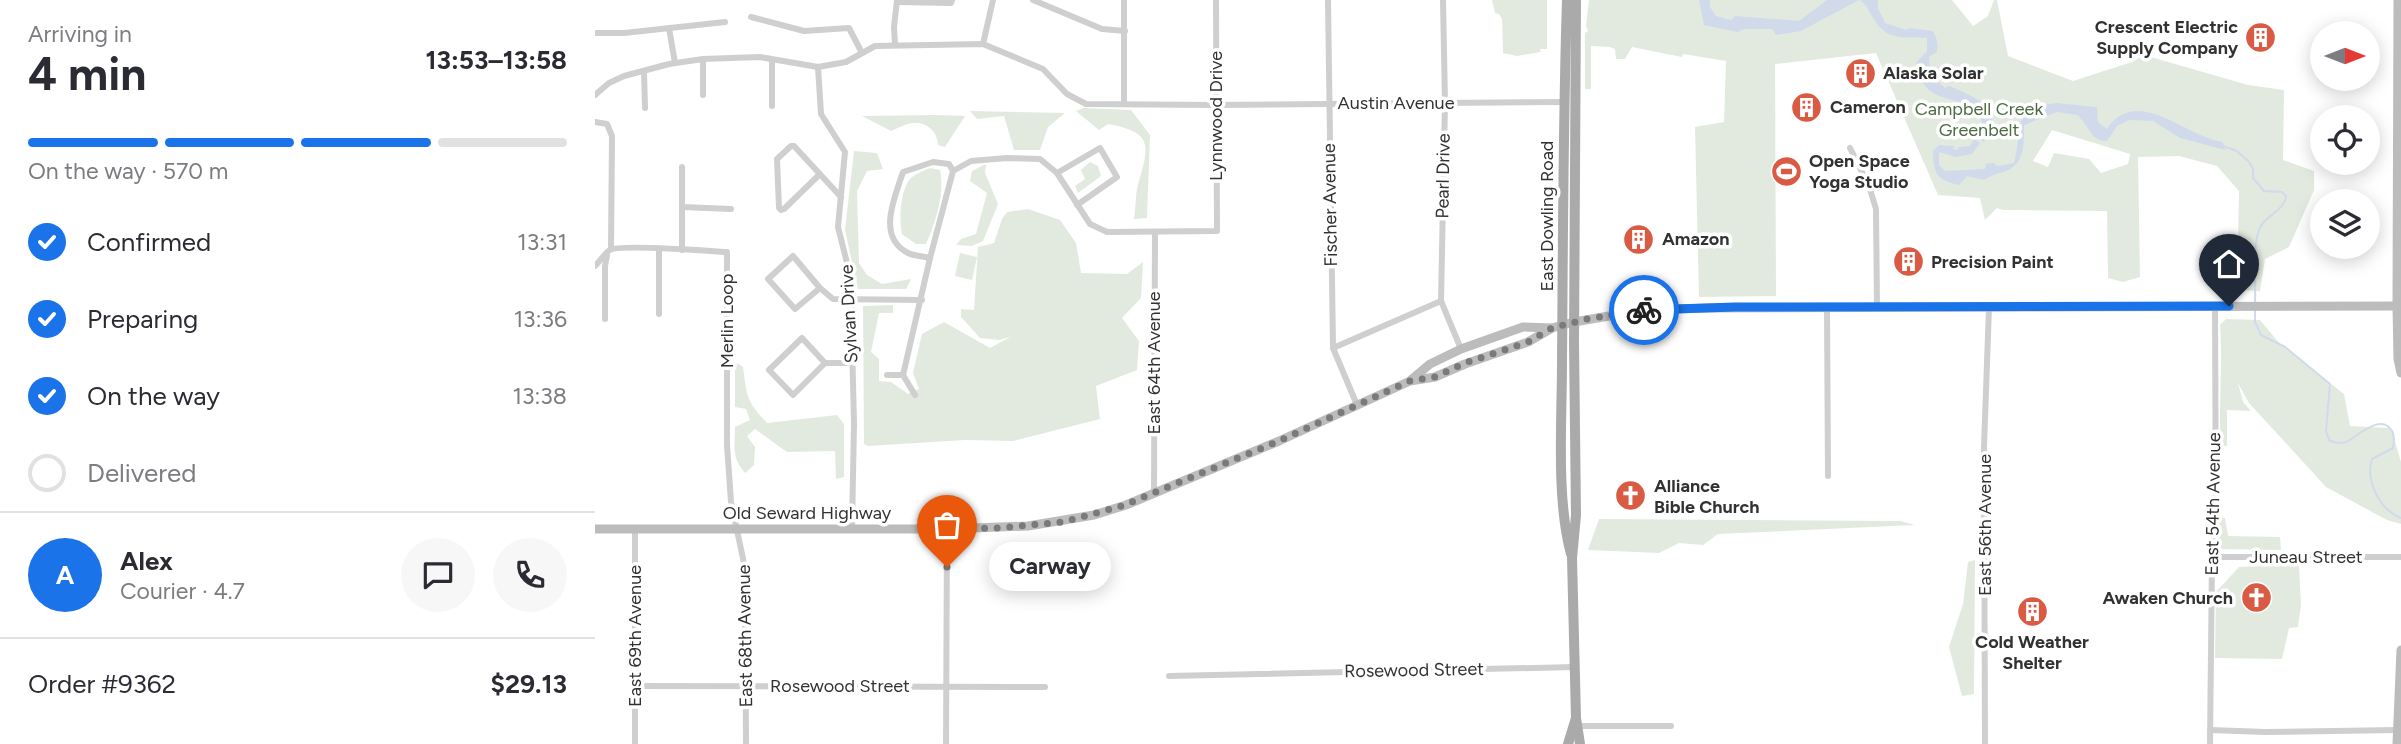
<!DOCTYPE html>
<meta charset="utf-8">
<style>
:root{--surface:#fff;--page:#f7f7f7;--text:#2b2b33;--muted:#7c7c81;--line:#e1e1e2;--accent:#1a73e8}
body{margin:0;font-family:Figtree,sans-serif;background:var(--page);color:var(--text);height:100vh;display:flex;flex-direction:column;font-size:26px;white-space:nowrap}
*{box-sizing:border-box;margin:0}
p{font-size:23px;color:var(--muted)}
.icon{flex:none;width:38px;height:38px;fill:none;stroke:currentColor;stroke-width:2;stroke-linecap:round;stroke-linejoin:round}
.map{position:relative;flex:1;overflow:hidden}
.panel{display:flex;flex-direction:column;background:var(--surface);width:595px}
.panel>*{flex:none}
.needle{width:46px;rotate:90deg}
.buttons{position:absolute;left:1715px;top:21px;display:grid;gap:14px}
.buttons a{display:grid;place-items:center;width:70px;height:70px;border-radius:50%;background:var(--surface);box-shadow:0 4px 18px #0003;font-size:35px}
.pin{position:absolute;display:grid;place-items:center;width:60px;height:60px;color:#fff;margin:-72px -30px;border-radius:50% 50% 50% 0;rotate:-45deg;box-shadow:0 0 7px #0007}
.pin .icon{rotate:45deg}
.courier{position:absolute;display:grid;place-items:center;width:70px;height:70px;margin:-35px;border:5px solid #1a73e8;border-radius:50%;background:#fff;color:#222;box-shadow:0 2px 9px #0007}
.bubble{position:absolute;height:49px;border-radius:24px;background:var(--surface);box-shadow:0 4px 18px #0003;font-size:23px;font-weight:700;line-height:49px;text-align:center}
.summary em{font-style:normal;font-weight:700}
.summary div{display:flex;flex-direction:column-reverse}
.summary{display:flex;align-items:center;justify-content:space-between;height:119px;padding:0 28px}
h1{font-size:46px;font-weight:700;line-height:52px}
.bar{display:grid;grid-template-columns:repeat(4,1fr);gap:10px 7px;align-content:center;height:84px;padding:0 28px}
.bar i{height:9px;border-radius:5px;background:var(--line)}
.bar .active{background:var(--accent)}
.bar p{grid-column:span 4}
.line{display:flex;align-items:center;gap:18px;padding:0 28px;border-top:2px solid var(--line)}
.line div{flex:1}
.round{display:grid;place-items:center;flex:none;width:74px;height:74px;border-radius:37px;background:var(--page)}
ol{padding:0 28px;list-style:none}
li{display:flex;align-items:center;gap:21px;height:77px}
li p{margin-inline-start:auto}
li .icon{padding:7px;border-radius:50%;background:var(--accent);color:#fff;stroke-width:4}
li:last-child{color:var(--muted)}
li i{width:38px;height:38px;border:4px solid var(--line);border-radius:50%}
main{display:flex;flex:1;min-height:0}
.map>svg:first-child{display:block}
.green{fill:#e2eadf;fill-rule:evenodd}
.water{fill:#d0daeb}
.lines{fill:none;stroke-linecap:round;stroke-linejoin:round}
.stream{stroke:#d0daeb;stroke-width:2}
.minor{stroke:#cfcfcf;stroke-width:6}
.secondary{stroke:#bcbcbc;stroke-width:9}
.primary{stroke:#aaa;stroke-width:10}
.done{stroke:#7a7a7a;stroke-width:7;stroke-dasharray:0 12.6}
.route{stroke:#1a73e8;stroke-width:9}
.labels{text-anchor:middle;stroke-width:7;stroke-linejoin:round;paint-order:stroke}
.poi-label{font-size:18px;font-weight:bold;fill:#323232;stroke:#fff;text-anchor:start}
.street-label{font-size:18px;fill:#323232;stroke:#fff}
.park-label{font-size:18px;fill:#4b6b42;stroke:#fff}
</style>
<main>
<section class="panel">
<div class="summary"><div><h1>4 min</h1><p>Arriving in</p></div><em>13:53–13:58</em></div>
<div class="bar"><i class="active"></i><i class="active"></i><i class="active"></i><i></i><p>On the way · 570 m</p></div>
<ol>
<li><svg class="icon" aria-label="check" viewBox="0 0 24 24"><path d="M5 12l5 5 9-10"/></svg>Confirmed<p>13:31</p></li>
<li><svg class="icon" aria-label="check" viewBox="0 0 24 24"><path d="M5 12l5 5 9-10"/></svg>Preparing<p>13:36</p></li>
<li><svg class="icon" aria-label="check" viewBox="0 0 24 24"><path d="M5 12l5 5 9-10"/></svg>On the way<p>13:38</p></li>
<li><i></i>Delivered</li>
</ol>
<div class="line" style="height:126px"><b class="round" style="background:var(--accent);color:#fff">A</b><div><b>Alex</b><p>Courier · 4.7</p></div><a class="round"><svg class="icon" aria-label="chat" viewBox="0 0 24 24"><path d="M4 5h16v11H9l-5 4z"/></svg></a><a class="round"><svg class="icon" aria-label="phone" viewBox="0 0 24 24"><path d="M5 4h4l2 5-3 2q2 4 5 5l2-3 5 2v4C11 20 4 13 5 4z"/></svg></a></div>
<div class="line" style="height:91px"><div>Order #9362</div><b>$29.13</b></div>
</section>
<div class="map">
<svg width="1806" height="744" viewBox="0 0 1806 744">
<rect width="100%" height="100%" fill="#fff"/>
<!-- green -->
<g class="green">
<path d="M897,0H952V49H945L946,52L922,56L908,53L907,19L904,14L900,13Z"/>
<path d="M994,0H1357L1378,26L1393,16L1399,0H1402L1413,56L1478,81L1537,62L1549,55L1653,85L1689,90L1688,160L1719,171V190L1694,247L1670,259L1665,291L1642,290L1644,191L1622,166L1584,156L1543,157L1545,277L1528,282L1513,278L1512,211L1408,210L1402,208L1390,220L1385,198L1343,195L1281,53L1180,64L1181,296L1104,297L1100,127L1129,122L1131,61L1088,54L1087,57L1037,47L1030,59H1021L1020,49L1015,47L996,46V89H990V33L993,31L991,26ZM1457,130L1535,154L1533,164L1506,173L1494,159L1459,153L1453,167L1438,161Z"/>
<path d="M489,108L536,110L555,135L552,218L539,219C541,207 540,193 544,181C556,143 555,132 513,124L504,130L481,111Z"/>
<path d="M375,111L470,113L453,127L445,150H419L409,116L382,119Z"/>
<path d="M340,115L370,116L350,147L343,145C343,133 333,122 319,123C312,123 303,128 296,131L267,116Z"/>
<path d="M259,151L282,153L288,169L272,171L262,191L264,263L272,275L287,284L316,279L311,289H263L250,230Z"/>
<path d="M495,162L503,166L506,176L483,193L480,186L490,179L486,170Z"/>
<path d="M391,164L390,173L403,204L388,241L377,246L361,245L366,239L381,234L392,193L375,181L377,171Z"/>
<path d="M335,168L345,170C350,194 341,221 331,244H321L307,234C304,218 305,192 315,179C320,174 328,171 335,168Z"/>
<path d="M433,209L465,220L481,243L486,273L532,274L548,262L546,298L527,318L544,341L542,370L501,386L505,419L418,441L370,440L273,446L269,444L268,306L298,305V313H284L276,352L284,359V381L296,382L313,394L324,389L318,373L327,334L349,322L395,348L415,337L404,340L385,338L366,317V309L379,310L383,247L399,243L407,219L412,212Z"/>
<path d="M365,253L382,257L377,280L360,276Z"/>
<path d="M1631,319L1665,320L1685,344L1749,394L1755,426L1796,428L1806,462V524L1792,520L1731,487L1654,403L1643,383L1648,402L1656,411L1632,410V446H1626C1623,406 1628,365 1625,325Z"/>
<path d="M142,363L148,367C152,396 151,401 172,423L242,415L249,424V477L241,479L240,451L192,452L160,429L152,436L160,447L159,465L150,473C136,457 140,447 140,427L155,420L151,409L140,407V371Z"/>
<path d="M1624,517L1630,518L1633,536L1685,537L1686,550L1624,549Z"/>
<path d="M1004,519L1305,521L1320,525L1123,534L1108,545L1084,543L1064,553L993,550Z"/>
<path d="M1380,560L1379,694L1367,696L1354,647L1368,604L1373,562Z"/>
<path d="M1704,565L1706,605L1703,627L1694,628L1687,659L1620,658L1621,592L1644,567Z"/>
</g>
<!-- water -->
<g class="water">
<path d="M1104,0H1115V7L1121,16L1136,20L1140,16L1204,21L1232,0H1283V8L1290,23L1311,30L1315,28L1338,31C1342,38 1343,43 1342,52L1334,57L1335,74L1350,88L1354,86C1381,97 1412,109 1389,142L1382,135C1393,118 1383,120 1379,107C1351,96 1327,100 1321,63L1332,51V38C1307,37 1292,41 1278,18C1273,10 1272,4 1264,0L1206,31L1181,35L1177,29H1150L1142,32L1109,25Z"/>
<path d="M1461,103L1502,107L1503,122L1512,129C1541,84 1591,137 1628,142L1630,150L1585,138L1558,121L1534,120L1522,126L1512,141C1495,141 1494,125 1482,115L1462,112L1429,125C1429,142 1430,164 1411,171C1403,174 1396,175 1389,180L1372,176L1364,185C1342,180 1338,174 1338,151L1344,145L1359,146L1358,149L1362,150L1364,147L1375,146L1379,139L1385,143L1377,154L1361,157L1344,152V165L1350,171L1390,169L1391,164L1398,163L1403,166L1419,163C1428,129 1414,110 1461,103Z"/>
</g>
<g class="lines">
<!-- stream -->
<g class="stream">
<path d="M1628,146L1642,151L1654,162L1658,169V178L1669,191L1687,192L1691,196C1690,211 1669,215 1664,230C1657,249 1661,282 1660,303"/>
<path d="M1660,309V322L1666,335L1690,347L1735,384L1731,431L1734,440C1740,443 1744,444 1751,442C1762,437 1786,412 1797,431C1800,436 1799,442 1798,448L1777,459C1770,481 1785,510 1806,518"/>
</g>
<!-- minor -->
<g class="minor">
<path d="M438,0L507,29L530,31"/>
<path d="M529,0V104"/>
<path d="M733,0L738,348L762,405"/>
<path d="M848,0L850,103L846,301L866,349"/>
<path d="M302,2L356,3L357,0"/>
<path d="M156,17L209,31L254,28L267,53"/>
<path d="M74,28L80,63"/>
<path d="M0,33H29L130,22"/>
<path d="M300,44L299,27L302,0"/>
<path d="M388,44L398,0"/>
<path d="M223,67L226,114L250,152L243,227L254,271L256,300L259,424L257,528"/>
<path d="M49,72L50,108"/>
<path d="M0,95L14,83L29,76L74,64L108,59L165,57L223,67L251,62L280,46L388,44L448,69L472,94L491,104L621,105L971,102"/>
<path d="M108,95V59"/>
<path d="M177,106V60"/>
<path d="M0,122L12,124L17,136L16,249"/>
<path d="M1255,148L1274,186L1281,209L1282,307"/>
<path d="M87,167V250"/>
<path d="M462,173L505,148L522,177L482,205"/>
<path d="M225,174L189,209L186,210L184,208L182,159L196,146H199L246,197"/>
<path d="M87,207L136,209"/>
<path d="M335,258C328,256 319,256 313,253C281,237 300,197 308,172L338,162L354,164L358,171"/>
<path d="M0,266C5,261 10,253 15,250C24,244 115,251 132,252V445L136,502L150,568L151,744"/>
<path d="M225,288L200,309L173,279L198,256L225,288L238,299L327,300"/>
<path d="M1232,307L1233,476"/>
<path d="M64,314V250"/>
<path d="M10,319V266L12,255"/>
<path d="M738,348L846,301"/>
<path d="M230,363L198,395L174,370L207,338L230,363H257"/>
<path d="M292,375H308"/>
<path d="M308,375L335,258L358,171L376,161L412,158L445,159L462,173L495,224L512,232L622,231L621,0"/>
<path d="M308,375L320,395"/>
<path d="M559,494L560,233"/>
<path d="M40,529V744"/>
<path d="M1617,557H1806"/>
<path d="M574,676L980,667"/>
<path d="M40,686L450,687"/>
<path d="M984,726H1076"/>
<path d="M1615,730L1670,732L1802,730"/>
<path d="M351,744L352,529"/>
<path d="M1390,744L1389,447L1394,307"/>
<path d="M1615,744L1617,557L1621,551L1620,306"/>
</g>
<!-- secondary -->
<g class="secondary">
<path d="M1803,0L1802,306L1803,359L1806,373"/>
<path d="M816,380L835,364L866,349L928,327L957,328"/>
<path d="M0,529H352L433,526L499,515L531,505L684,441L815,381L840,377L870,364L933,342L957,328L979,322L1049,310L1114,308L1806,306"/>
<path d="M1802,744L1806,650"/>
</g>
<!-- primary -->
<g class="primary">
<path d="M972,0C968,121 968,242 967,363C967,421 961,499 976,554"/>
<path d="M981,0L979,343L981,515L977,558L981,718L985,744"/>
<path d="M973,744L981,718"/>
</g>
</g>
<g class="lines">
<!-- done -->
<path class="done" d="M352,567V529L403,528L468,522L527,506L684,441L815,381L840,377L870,363L933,342L957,328L992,319L1049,310"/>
<!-- route -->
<path class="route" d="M1049,310L1140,307L1634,306"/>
</g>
<!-- icons -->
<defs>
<symbol id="building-disc" viewBox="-11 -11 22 22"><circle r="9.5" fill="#d95b44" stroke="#fff"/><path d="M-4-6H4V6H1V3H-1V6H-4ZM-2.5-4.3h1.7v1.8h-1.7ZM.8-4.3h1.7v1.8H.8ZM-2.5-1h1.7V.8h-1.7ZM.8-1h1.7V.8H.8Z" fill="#fff"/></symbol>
<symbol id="stadium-disc" viewBox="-11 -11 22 22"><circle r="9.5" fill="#d95b44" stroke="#fff"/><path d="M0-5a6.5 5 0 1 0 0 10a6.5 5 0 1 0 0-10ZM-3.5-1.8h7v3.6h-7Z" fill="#fff"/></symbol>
<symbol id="church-disc" viewBox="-11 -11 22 22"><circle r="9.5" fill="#d95b44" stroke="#fff"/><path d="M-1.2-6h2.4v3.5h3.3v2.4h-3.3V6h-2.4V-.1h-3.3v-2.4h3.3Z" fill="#fff"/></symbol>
</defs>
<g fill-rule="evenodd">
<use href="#building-disc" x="1648" y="20" width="35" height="35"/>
<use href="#building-disc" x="1248" y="56" width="35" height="35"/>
<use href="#building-disc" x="1194" y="90" width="35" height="35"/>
<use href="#stadium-disc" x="1174" y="154" width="35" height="35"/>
<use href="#building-disc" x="1026" y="222" width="35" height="35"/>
<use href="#building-disc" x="1296" y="244" width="35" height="35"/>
<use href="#church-disc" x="1018" y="478" width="35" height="35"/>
<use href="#church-disc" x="1644" y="580" width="35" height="35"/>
<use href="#building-disc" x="1420" y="594" width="35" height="35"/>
</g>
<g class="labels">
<!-- poi labels -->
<g class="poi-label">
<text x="1643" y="33" text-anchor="end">Crescent Electric<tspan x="1643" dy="21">Supply Company</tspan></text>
<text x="1288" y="79">Alaska Solar</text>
<text x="1235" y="113">Cameron</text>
<text x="1214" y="167">Open Space<tspan x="1214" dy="21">Yoga Studio</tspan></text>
<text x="1067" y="245">Amazon</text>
<text x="1336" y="268">Precision Paint</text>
<text x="1059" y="492">Alliance<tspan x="1059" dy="21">Bible Church</tspan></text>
<text x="1638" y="604" text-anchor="end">Awaken Church</text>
<text x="1437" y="648" text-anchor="middle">Cold Weather<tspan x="1437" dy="21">Shelter</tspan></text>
</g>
<!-- street labels -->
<g class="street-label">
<text x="801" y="109">Austin Avenue</text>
<text transform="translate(621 116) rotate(-90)" y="6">Lynnwood Drive</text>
<text transform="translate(848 176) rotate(-89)" y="6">Pearl Drive</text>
<text transform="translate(735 205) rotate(-91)" y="6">Fischer Avenue</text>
<text transform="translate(952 216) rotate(-90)" y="6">East Dowling Road</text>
<text transform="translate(254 314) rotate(-93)" y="6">Sylvan Drive</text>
<text transform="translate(132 321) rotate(-90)" y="6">Merlin Loop</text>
<text transform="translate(559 363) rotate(-90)" y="6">East 64th Avenue</text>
<text transform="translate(1618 504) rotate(-89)" y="6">East 54th Avenue</text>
<text x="212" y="519">Old Seward Highway</text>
<text transform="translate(1390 525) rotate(-90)" y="6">East 56th Avenue</text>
<text x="1711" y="563">Juneau Street</text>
<text transform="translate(40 636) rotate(-90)" y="6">East 69th Avenue</text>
<text transform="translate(150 636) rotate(-91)" y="6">East 68th Avenue</text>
<text transform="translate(819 670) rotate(-1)" y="6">Rosewood Street</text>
<text x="245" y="692">Rosewood Street</text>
</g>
<!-- park labels -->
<g class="park-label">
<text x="1384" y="115">Campbell Creek<tspan x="1384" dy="21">Greenbelt</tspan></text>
</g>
</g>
</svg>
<div class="buttons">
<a><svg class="needle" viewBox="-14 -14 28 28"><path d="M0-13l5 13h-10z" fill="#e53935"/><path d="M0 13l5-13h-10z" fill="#7c7c81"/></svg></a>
<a><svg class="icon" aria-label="locate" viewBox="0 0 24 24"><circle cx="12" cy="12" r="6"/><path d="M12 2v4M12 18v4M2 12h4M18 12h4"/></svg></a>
<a><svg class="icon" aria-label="layers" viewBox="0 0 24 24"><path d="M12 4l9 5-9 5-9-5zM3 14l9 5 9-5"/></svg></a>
</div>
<div class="pin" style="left:352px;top:567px;background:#ea580c"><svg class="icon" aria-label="bag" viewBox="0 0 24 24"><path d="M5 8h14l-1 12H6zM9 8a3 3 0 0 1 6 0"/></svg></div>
<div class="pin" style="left:1634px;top:306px;background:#1f2937"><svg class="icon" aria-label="home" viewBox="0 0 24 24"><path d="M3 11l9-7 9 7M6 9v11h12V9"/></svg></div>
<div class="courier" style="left:1049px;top:310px"><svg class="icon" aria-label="bike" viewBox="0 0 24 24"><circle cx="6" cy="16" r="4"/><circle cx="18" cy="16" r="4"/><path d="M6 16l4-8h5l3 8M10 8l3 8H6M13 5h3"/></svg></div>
<div class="bubble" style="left:394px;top:542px;width:122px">Carway</div>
</div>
</main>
